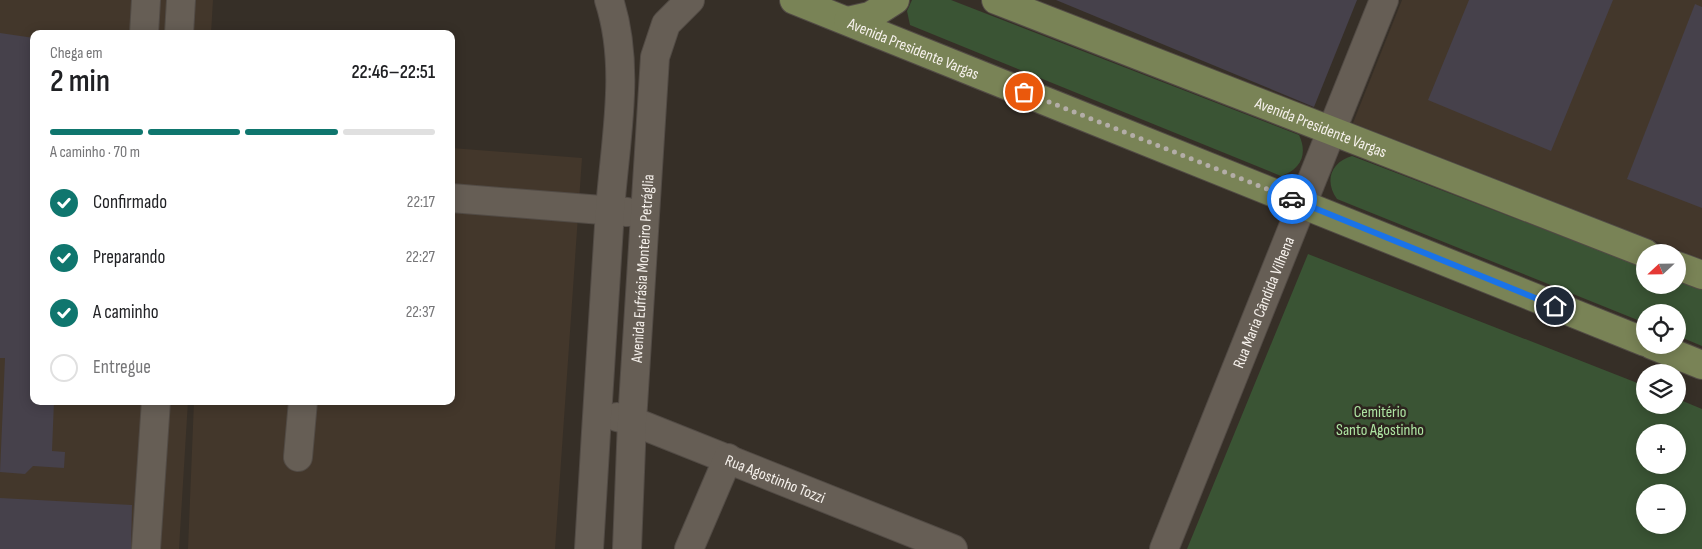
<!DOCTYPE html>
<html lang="pt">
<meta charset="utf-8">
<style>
:root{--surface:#fff;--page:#f6f6f6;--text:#202124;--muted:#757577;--line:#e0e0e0;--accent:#0f766e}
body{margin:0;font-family:"Sofia Sans Condensed",sans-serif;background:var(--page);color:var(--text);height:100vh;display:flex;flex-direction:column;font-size:19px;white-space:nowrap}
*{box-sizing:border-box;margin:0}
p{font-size:16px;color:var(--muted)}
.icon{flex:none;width:28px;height:28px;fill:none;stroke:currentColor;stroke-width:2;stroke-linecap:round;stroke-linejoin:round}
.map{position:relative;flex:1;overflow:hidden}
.panel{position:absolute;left:30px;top:30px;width:425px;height:375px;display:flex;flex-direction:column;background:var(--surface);border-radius:10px;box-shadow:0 2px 12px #0003}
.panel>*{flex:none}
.needle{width:32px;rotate:248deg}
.buttons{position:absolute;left:1636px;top:244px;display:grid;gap:10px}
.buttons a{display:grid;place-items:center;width:50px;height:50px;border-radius:50%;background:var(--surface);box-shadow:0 2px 12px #0003;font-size:25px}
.pin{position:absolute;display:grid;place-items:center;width:42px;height:42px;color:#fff;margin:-21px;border:2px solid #fff;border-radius:50%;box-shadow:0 1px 5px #0007}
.courier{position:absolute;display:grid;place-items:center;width:50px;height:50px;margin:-25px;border:4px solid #1a73e8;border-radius:50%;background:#fff;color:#222;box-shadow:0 1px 6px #0007}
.headline em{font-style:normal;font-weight:600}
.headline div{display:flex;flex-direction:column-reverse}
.headline{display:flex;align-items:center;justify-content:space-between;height:85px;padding:0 20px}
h1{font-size:32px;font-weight:600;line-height:38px}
.bar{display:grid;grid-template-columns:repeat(4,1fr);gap:8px 5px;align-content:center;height:60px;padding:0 20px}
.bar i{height:6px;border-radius:4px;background:var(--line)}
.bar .current{background:var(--accent)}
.bar p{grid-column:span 4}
ol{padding:0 20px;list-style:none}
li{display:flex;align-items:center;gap:15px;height:55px}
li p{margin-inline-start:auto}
li .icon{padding:5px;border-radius:50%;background:var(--accent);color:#fff;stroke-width:4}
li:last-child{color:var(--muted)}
li i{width:28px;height:28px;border:2px solid var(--line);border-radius:50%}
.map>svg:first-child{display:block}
.built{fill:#43372b}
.green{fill:#3a5434;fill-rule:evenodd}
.building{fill:#46414b}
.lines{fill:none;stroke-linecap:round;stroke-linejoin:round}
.minor-casing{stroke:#524b45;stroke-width:30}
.major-casing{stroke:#524b45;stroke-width:30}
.minor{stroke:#665e55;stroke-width:28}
.major{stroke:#798356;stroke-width:28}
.done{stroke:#b3ada7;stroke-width:5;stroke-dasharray:0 9}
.route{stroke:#1a73e8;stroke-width:6}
.labels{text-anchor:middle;stroke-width:5;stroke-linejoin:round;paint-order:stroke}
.street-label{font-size:16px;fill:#f6f1ec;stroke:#2c251e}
.park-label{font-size:16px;fill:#aee4a2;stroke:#2c251e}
</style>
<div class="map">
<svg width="1702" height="549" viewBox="0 0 1702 549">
<rect width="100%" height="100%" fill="#362f27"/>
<!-- built -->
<g class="built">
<path d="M0,0H213L211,34H34V401H188L179,549H0Z"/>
<path d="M1402,0H1702V259L1353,123Z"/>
<path d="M451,148L582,158L555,549H188L194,401H451Z"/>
</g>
<!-- green -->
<g class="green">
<path d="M912,0H951L1299,135C1308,154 1301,169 1281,176L910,25L907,11Z"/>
<path d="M1352,156L1645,268V285H1678V281L1702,290V346L1678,336V312H1645V323L1337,199C1324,181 1331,162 1352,156Z"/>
<path d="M1308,254L1645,386V405H1678V399L1702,409V549H1187ZM1645,432H1678V465H1645ZM1645,492H1678V525H1645Z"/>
</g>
<!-- building -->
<g class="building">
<path d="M1056,0H1357L1314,107Z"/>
<path d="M1469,0H1613L1551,151L1428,100Z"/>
<path d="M1695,4L1702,7V208L1627,179Z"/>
<path d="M0,33L34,38V401H54L52,451L65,452L64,468L33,466L25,474L0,472L5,358H0Z"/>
<path d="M0,498L132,505L131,549H0Z"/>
</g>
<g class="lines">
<defs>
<g id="minor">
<path d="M144,34L146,0"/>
<path d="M179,34L181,0"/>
<path d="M451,198L627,212"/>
<path id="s1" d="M617,417L632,421L953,549"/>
<path d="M298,457L303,401"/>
<path d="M146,549L156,401"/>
<path d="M589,549C596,436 602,323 610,210C615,140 631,67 609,0"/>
<path id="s2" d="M627,549L632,421L655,57L666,24L690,0"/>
<path d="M689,549L728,458"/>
<path id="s3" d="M1164,549L1384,0"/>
</g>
<g id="major">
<path id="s4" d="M794,0L1645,342"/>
<path id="s5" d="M996,0L1645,253"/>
<path d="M848,21L870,16L895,0"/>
<path d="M1678,266L1702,275"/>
<path d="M1652,345L1702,365"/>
</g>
</defs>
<!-- minor casing -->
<use href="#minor" class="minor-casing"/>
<!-- major casing -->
<use href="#major" class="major-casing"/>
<!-- minor -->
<use href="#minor" class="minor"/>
<!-- major -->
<use href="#major" class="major"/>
</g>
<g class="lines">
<!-- done -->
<path class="done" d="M1024,92L1292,199"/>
<!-- route -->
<path class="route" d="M1292,199L1555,306"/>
</g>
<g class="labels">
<!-- street labels -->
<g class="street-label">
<text dy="6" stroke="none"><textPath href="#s4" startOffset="129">Avenida Presidente Vargas</textPath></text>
<text dy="6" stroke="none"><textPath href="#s5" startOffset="349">Avenida Presidente Vargas</textPath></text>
<text dy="6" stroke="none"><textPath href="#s2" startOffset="281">Avenida Eufrásia Monteiro Petráglia</textPath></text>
<text dy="6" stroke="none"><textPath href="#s3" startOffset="266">Rua Maria Cândida Vilhena</textPath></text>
<text dy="6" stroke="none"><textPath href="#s1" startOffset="170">Rua Agostinho Tozzi</textPath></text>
</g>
<!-- park labels -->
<g class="park-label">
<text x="1380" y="417">Cemitério<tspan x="1380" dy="18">Santo Agostinho</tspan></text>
</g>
</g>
</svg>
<div class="buttons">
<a><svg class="needle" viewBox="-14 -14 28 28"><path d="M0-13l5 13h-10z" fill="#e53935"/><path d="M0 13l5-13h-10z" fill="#757577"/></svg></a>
<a><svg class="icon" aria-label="locate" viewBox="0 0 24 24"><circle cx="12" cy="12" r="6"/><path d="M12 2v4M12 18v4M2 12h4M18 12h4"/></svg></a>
<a><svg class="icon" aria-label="layers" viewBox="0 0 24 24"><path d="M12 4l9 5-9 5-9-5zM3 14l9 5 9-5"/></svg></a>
<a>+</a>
<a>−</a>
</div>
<div class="pin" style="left:1024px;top:92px;background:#ea580c"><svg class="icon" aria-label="bag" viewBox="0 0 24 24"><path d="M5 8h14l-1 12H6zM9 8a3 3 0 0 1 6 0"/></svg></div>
<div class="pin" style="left:1555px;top:306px;background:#1f2937"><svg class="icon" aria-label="home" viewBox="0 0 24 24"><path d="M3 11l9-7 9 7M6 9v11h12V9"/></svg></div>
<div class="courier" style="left:1292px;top:199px"><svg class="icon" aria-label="car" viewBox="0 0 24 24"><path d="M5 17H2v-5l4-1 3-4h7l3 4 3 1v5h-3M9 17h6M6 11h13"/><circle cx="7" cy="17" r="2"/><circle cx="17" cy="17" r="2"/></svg></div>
<section class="panel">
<div class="headline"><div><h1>2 min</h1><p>Chega em</p></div><em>22:46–22:51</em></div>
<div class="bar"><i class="current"></i><i class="current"></i><i class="current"></i><i></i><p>A caminho · 70 m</p></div>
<ol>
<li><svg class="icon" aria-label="check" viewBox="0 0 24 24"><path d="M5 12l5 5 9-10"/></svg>Confirmado<p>22:17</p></li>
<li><svg class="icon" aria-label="check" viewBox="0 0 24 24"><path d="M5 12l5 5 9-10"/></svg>Preparando<p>22:27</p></li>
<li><svg class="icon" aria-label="check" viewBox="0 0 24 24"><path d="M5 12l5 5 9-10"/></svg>A caminho<p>22:37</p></li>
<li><i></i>Entregue</li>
</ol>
</section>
</div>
